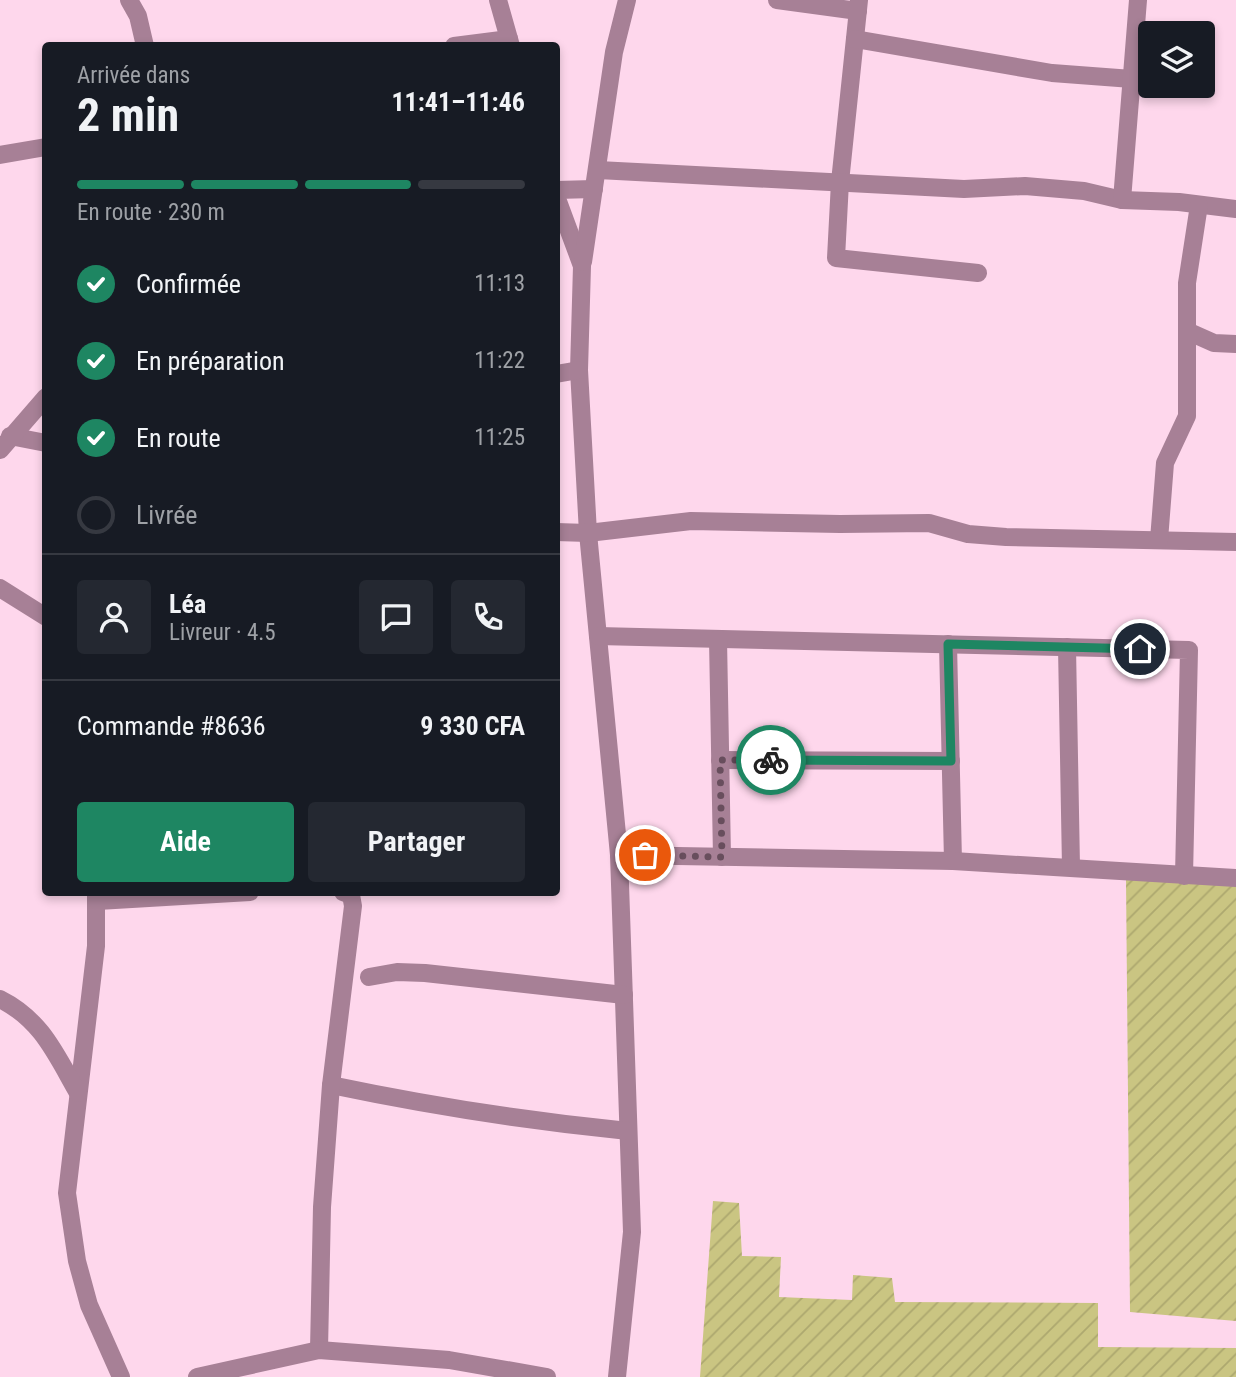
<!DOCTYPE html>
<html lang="fr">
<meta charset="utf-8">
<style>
:root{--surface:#171b24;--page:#242831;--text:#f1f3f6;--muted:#9ea1a6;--line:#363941;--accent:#1e8662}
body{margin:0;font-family:"Roboto Condensed",sans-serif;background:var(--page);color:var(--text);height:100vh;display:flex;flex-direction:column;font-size:26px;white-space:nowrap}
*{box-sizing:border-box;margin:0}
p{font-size:23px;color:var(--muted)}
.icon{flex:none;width:38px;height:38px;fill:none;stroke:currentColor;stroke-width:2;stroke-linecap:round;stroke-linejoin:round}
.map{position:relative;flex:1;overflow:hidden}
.sheet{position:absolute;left:42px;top:42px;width:518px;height:854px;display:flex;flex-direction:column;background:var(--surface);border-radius:7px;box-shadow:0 4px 10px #0003}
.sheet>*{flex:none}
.tools{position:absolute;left:1138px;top:21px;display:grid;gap:14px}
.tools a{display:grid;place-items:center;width:77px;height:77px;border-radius:7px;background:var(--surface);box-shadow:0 4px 10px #0003;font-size:35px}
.pin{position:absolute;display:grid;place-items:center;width:60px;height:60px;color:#fff;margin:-30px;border:4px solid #fff;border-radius:50%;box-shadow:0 2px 7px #0007}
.courier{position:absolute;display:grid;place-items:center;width:70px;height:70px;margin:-35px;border:5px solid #1e8662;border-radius:50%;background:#fff;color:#222;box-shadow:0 2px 9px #0007}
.head em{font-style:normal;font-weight:700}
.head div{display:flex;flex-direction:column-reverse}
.head{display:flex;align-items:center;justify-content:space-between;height:119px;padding:0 35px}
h1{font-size:46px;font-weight:700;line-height:52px}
.bar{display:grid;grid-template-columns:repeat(4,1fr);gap:10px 7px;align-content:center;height:84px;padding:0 35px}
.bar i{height:9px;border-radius:5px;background:var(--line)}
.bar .current{background:var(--accent)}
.bar p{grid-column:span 4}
.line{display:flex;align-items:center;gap:18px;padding:0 35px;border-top:2px solid var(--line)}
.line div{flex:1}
.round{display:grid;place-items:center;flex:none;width:74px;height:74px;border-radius:7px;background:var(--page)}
ol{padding:0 35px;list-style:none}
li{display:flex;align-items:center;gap:21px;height:77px}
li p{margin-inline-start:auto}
li .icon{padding:7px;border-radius:50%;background:var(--accent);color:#fff;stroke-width:4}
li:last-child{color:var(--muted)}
li i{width:38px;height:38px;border:4px solid var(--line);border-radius:50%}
.cta{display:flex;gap:14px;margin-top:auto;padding:14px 35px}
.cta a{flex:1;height:80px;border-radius:7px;background:var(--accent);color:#fff;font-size:28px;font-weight:700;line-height:80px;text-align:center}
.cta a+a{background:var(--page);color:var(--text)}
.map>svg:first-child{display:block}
.garden{fill:url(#garden-furrows)}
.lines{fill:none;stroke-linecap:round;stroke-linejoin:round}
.minor{stroke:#a78096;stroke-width:18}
.done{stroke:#684e5d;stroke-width:7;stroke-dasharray:0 12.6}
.route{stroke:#1e8662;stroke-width:9}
</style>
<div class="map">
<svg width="1236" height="1377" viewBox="0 0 1236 1377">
<defs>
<pattern id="garden-furrows" width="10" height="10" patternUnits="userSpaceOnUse" patternTransform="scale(1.75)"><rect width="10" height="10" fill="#cac582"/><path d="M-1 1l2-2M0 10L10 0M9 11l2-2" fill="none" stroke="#ada86f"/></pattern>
</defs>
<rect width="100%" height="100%" fill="#fed7ec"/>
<!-- garden -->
<g class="garden">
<path d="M1126,879L1236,884V1321L1130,1312Z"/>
<path d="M713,1201L739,1203L742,1256L781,1257L779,1297L852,1300L853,1275L892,1278L895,1302L1098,1303V1347L1236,1348V1377H700Z"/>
</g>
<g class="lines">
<!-- minor -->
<g class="minor">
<path d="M129,0L138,16L145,46"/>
<path d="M498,0L511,46"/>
<path d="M777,0L858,11"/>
<path d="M859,0L840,182L836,258L978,273"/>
<path d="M855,39L1052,73L1132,79"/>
<path d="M454,46L509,39"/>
<path d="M0,155L46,147"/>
<path d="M598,170L964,189L1025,186L1084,191L1122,200L1179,202L1236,209"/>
<path d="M556,190L594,189"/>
<path d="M556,196L582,266L579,370L588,533L619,855L632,1232L617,1377"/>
<path d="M1122,200L1138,0"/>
<path d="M583,262L614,52L627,0"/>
<path d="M1187,331L1214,343L1236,344"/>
<path d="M556,374L579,370"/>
<path d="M10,436L46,443"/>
<path d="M0,450L46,397"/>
<path d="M556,532L588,533L691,521L840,524L929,523L968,534L1006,537L1236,542"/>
<path d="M1159,540L1165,463L1187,416V283L1199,205"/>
<path d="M0,588L46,617"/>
<path d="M598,636L1189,650L1184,876"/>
<path d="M718,639L722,857"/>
<path d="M948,644L953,861"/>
<path d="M1067,647L1071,867"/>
<path d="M720,760L951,761"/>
<path d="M619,855L953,861L1236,878"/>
<path d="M96,892V946L67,1193L77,1261L89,1305L121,1377"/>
<path d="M98,901L250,892"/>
<path d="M369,977L397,972L425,973L624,995"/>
<path d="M0,999C42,1020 56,1055 78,1093"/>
<path d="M331,1085C431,1106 527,1121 628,1131"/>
<path d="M319,1350L322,1207L331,1085L353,906L351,895L343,892"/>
<path d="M197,1377L319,1350L449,1360L547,1377"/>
</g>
</g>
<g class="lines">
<!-- done -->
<path class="done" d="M645,855L722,857L720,760H771"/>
<!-- route -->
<path class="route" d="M771,760L951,761L948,644L1140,649"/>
</g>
</svg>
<div class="tools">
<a><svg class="icon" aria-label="layers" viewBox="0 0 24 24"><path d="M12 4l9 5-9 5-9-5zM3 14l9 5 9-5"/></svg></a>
</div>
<div class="pin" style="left:645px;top:855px;background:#ea580c"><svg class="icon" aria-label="bag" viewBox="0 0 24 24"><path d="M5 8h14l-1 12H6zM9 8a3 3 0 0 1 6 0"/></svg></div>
<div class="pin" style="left:1140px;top:649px;background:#1f2937"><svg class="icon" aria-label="home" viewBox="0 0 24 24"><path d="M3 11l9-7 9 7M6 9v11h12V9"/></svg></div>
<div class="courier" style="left:771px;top:760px"><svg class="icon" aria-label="bike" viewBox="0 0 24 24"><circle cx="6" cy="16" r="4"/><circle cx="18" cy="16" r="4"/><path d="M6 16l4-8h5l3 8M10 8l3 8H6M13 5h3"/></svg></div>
<section class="sheet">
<div class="head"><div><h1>2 min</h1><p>Arrivée dans</p></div><em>11:41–11:46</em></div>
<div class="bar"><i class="current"></i><i class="current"></i><i class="current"></i><i></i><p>En route · 230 m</p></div>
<ol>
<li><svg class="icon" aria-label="check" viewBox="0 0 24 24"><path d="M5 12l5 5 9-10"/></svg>Confirmée<p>11:13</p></li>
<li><svg class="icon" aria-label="check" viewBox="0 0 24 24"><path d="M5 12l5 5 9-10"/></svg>En préparation<p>11:22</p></li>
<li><svg class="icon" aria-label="check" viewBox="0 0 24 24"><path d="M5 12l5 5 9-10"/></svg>En route<p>11:25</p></li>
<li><i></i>Livrée</li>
</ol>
<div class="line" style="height:126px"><a class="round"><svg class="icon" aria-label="person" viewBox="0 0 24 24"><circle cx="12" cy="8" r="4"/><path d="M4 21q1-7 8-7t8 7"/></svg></a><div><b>Léa</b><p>Livreur · 4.5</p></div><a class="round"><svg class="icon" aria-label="chat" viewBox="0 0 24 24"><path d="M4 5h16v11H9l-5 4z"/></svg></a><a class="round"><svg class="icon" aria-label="phone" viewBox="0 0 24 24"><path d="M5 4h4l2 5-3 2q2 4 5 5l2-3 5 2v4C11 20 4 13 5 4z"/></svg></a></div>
<div class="line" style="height:91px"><div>Commande #8636</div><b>9 330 CFA</b></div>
<div class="cta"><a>Aide</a><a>Partager</a></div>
</section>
</div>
